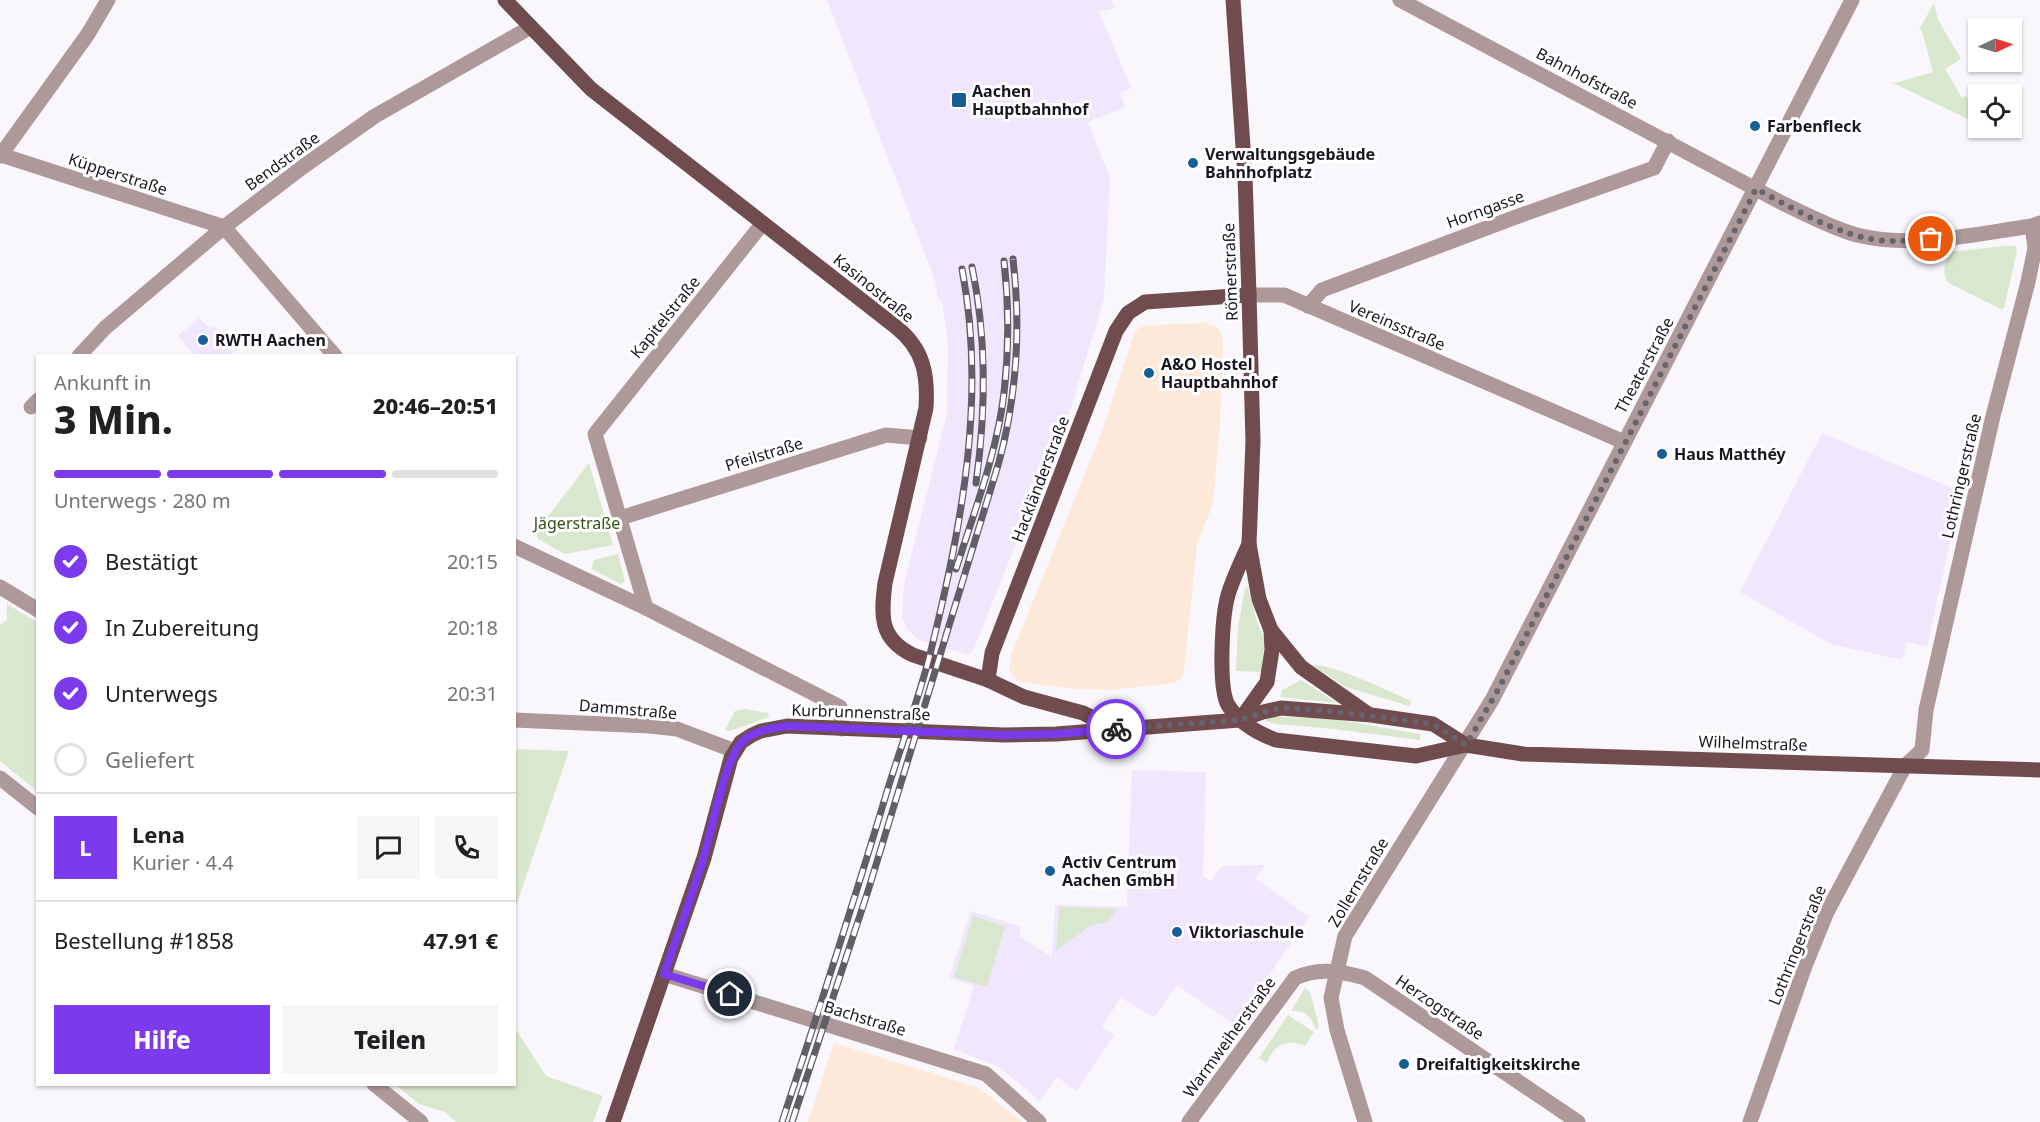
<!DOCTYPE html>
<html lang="de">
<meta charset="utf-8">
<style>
:root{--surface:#fff;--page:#f6f6f6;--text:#202124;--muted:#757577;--line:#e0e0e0;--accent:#7c3aed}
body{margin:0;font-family:"Noto Sans",sans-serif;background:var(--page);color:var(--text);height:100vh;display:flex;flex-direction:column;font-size:22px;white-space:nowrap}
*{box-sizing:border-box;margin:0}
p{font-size:20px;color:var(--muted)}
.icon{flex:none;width:33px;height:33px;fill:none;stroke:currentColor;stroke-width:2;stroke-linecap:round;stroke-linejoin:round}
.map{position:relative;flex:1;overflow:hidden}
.drawer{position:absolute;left:36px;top:354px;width:480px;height:732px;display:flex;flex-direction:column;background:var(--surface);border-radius:0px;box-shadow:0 2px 4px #0004}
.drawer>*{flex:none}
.needle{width:39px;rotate:86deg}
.buttons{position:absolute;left:1968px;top:18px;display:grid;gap:12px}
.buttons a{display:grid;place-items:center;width:54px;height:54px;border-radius:0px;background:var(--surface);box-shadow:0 2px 4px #0004;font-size:30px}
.pin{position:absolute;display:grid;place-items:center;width:51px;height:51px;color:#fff;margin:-26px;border:3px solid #fff;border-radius:50%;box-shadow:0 2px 6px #0007}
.courier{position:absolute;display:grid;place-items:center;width:60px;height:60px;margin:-30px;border:4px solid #7c3aed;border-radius:50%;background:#fff;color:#222;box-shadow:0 2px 8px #0007}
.headline em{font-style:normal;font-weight:800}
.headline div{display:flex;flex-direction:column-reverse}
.headline{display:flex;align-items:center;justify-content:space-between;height:102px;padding:0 18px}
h1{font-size:39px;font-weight:800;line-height:45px}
.bar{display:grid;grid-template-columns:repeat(4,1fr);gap:9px 6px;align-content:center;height:72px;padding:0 18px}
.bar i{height:8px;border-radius:4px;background:var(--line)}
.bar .on{background:var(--accent)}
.bar p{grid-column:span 4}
.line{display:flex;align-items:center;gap:15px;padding:0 18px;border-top:2px solid var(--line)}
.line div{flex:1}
.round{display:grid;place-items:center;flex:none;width:63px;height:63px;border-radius:0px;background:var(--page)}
ol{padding:0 18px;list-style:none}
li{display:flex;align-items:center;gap:18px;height:66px}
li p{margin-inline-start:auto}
li .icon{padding:6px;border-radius:50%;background:var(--accent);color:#fff;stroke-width:4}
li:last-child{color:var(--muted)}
li i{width:33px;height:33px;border:3px solid var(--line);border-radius:50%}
.button{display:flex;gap:12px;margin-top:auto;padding:12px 18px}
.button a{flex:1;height:69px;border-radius:0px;background:var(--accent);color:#fff;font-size:24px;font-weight:800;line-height:69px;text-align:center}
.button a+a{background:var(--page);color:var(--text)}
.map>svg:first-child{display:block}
.commercial{fill:#fde9d9}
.built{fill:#f0e6fe}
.green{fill:#dae7cf}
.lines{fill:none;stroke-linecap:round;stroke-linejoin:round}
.minor{stroke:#ae999a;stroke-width:15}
.major{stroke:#704c4f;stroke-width:15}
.rail-casing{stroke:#625e67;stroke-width:7}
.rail{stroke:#fff;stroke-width:4.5;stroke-dasharray:14;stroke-linecap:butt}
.done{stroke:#68646d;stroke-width:6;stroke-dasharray:0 10.8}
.route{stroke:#7c3aed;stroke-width:8}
.poi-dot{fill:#175f93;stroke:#fff;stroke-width:2}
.labels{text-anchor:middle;stroke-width:6;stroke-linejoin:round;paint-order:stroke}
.street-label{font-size:16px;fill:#1a1520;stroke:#fff}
.poi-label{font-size:16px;font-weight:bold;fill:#1a1520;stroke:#fff;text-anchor:start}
.park-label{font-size:16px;fill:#375018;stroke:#fff}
</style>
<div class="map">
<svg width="2040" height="1122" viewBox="0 0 2040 1122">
<rect width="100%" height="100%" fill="#f9f6fc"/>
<!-- commercial -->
<g class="commercial">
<path d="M1207,323L1216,327L1221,333L1223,342L1220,423L1213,504L1197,543L1184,671L1181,678L1175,683L1109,690L1077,689L1021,682L1013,677L1009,668L1012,653L1103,429L1135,331L1141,327L1153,325Z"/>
<path d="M834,1043L979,1088L1022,1122H808Z"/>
</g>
<!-- built -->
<g class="built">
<path d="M827,0H1111L1115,8L1099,12L1131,88L1120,93L1125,107L1088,122L1110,178L1104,299L1070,410L974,648L969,655L919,640L907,629L902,617L904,584L947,414L948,343L942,301L938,298L934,277Z"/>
<path d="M199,318L210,329L214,326L231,347L230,349L235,355H195L178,336Z"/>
<path d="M1822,433L1961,492L1927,647L1907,642L1902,660L1831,644L1740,592Z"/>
<path d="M1132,770L1206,772L1203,876L1211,881L1222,866L1265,865L1255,878L1309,917L1235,1025L1177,985L1154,1017L1121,998L1102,1026L1114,1035L1076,1091L1057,1077L1040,1101L999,1067L954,1049L974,986L949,978L971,911L1020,926V937L1052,957L1055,905L1127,907Z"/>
</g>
<!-- green -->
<g class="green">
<path d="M1934,3L1938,20L1961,59L1945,69L1962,98L1966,96L1978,117V124L1891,82L1895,83L1933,72L1922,31L1919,30Z"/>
<path d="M2006,246H2016L2017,251L2004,308L2001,309L1949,283C1940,274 1946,263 1949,252Z"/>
<path d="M589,463L613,545L565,554L538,539L536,532Z"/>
<path d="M618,554L625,581L621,584L591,569L594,560Z"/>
<path d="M1248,587L1258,625L1265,640L1261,672L1236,671L1238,628L1245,588Z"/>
<path d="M7,604L37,622V791L0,761V625L7,620Z"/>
<path d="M1315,665C1338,666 1388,691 1411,701V704L1409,706L1346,687L1313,666Z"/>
<path d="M1301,680L1337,703L1280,697L1282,690Z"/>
<path d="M745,709L768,713L769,717L730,731L725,730L735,711Z"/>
<path d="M1267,716L1334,719L1420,734V740L1334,729L1275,724L1266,721Z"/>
<path d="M515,749L569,751L515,909L514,749Z"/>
<path d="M1059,907L1117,909L1108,922L1091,925L1056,951Z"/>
<path d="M973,916L1005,926L987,987L954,977Z"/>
<path d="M1305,988L1310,992L1319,1026L1316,1030C1311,1016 1306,1011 1291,1011Z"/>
<path d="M1288,1015L1314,1032L1305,1046C1288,1038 1273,1045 1267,1063L1259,1058Z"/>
<path d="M515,1028L546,1076L603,1096L593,1122H456L445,1112L419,1104L396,1085L514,1084Z"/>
</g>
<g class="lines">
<!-- minor -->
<g class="minor">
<path d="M1400,0L1784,204C1808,215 1831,228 1857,235C1914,249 1975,234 2032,226L2040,223"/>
<path d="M1,155L224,227"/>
<path d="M0,156L88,34L108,0"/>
<path d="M224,227L335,356"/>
<path d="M1249,295H1284L1624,442"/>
<path d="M1308,306L1322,290L1516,217L1654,168L1668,141"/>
<path d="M79,356L105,328L224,227L304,166L375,116L531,27"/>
<path d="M31,407L38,400"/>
<path d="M620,518L886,435L920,438"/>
<path d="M514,546L646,608L840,707L842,729"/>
<path d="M0,587L38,610"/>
<path d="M646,608L595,434L763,223"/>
<path d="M514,720L650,726L677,729L735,751"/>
<path d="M0,778L38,808"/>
<path d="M664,974L986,1074L1039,1122"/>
<path d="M374,1084L421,1122"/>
<path d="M1189,1122L1295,978C1318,967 1340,971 1365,978L1578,1122"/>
<path d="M1365,1122L1337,1030L1331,998L1345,936L1492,700L1852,0"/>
<path d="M1750,1122L1805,966L1827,912L1905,766L1922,750L1926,710L1993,416L2028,282L2035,248L2032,226"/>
</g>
<!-- major -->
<g class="major">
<path d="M505,0L591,89L896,327C924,349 928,375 926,408L885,583C881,615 879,639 913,655L988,680L1024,697L1083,713L1115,729"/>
<path d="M1233,0L1245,176L1249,295L1253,441L1249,544L1259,599L1271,630L1301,667L1368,714"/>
<path d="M1249,544C1242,560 1233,578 1228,595C1222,616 1218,687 1228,705C1239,723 1257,733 1276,740L1416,756L1466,745"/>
<path d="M988,680L992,653L1116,331L1128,313L1145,302L1249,295"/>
<path d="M1240,720L1267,682L1272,650L1271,630"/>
<path d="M613,1122L704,858L731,758L741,742L752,735L761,731L787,726L1004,735L1056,734L1240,720L1263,712L1281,708L1371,715L1433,724L1466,745L1523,754L2040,770"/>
</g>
<defs>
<g id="rail">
<path d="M972,267C987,339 986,411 976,483"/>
<path d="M956,569C974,512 997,453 1004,393C1009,349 1009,305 1004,261"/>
<path d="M782,1122C819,1010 855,898 889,785C904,737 922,690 933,642C963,520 986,393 962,269"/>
<path d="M792,1122L868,891L999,462C1017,395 1021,328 1013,259"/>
</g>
</defs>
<!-- rail casing -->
<use href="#rail" class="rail-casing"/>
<!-- rail -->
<use href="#rail" class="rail"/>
</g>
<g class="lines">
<!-- done -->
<path class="done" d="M1116,729L1240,720L1263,712L1281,708L1320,710L1433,724L1466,745L1499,688L1756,189C1797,210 1842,239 1889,241C1903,241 1917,240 1931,239"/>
<!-- route -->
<path class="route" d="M730,994L664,974C678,934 692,896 704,856C712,830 725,760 741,743C753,730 770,729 787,726L1004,735L1056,734L1116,729"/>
</g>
<!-- markers -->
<g class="poi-dot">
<rect x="951" y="92" width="16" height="16" rx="3"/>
<circle cx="1755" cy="126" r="6"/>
<circle cx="1193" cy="163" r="6"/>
<circle cx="203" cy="340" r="6"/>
<circle cx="1149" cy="373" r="6"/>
<circle cx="1662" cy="454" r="6"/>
<circle cx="1050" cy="871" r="6"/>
<circle cx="1177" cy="932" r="6"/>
<circle cx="1404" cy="1064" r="6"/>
</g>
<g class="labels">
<!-- street labels -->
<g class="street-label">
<text transform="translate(1587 78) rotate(28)" y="6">Bahnhofstraße</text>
<text transform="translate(282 161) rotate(-36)" y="6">Bendstraße</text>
<text transform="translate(118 174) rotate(18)" y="6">Küpperstraße</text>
<text transform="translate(1485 209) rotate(-20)" y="6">Horngasse</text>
<text transform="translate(1230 272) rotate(-92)" y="6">Römerstraße</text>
<text transform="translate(874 288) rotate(39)" y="6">Kasinostraße</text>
<text transform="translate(665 317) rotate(-51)" y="6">Kapitelstraße</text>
<text transform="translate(1397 325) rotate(23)" y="6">Vereinsstraße</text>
<text transform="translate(1644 365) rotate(-62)" y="6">Theaterstraße</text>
<text transform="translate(764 454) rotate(-17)" y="6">Pfeilstraße</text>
<text transform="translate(1961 476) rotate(-77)" y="6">Lothringerstraße</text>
<text transform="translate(1040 479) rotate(-69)" y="6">Hackländerstraße</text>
<text transform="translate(628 709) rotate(5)" y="6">Dammstraße</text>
<text transform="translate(861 712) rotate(2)" y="6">Kurbrunnenstraße</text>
<text transform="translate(1753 743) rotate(2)" y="6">Wilhelmstraße</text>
<text transform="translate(1358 882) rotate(-59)" y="6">Zollernstraße</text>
<text transform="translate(1797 945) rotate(-68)" y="6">Lothringerstraße</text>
<text transform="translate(1440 1007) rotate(34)" y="6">Herzogstraße</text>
<text transform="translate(865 1018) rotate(17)" y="6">Bachstraße</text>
<text transform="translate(1229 1037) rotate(-54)" y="6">Warmweiherstraße</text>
</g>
<!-- poi labels -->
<g class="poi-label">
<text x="972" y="97">Aachen<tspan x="972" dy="18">Hauptbahnhof</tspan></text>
<text x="1767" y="132">Farbenfleck</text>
<text x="1205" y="160">Verwaltungsgebäude<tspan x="1205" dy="18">Bahnhofplatz</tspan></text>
<text x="215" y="346">RWTH Aachen</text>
<text x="1161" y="370">A&amp;O Hostel<tspan x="1161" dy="18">Hauptbahnhof</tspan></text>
<text x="1674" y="460">Haus Matthéy</text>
<text x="1062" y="868">Activ Centrum<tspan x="1062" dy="18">Aachen GmbH</tspan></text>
<text x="1189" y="938">Viktoriaschule</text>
<text x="1416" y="1070">Dreifaltigkeitskirche</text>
</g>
<!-- park labels -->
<g class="park-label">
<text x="577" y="529">Jägerstraße</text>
</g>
</g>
</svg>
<div class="buttons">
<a><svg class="needle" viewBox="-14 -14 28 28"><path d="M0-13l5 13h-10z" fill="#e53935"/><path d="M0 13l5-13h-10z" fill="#757577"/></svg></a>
<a><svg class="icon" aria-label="locate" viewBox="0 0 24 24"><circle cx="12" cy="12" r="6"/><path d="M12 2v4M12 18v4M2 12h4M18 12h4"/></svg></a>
</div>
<div class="pin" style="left:1931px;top:239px;background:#ea580c"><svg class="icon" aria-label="bag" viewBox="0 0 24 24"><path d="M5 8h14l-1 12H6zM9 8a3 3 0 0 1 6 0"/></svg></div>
<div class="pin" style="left:730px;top:994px;background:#1f2937"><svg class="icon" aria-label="home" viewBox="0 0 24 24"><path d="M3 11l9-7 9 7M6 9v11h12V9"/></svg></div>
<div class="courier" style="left:1116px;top:729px"><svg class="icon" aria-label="bike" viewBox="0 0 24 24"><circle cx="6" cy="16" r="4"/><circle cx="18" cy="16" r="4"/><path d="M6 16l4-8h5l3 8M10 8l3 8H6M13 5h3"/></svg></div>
<section class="drawer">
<div class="headline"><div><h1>3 Min.</h1><p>Ankunft in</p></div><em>20:46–20:51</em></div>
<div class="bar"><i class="on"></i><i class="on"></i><i class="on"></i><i></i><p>Unterwegs · 280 m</p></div>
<ol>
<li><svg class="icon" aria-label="check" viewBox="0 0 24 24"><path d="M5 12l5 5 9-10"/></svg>Bestätigt<p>20:15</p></li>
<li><svg class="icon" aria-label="check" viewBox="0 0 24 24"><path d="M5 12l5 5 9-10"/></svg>In Zubereitung<p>20:18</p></li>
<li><svg class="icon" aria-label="check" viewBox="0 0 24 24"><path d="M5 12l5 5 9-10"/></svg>Unterwegs<p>20:31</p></li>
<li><i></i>Geliefert</li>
</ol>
<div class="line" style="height:108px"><b class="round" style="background:var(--accent);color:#fff">L</b><div><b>Lena</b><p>Kurier · 4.4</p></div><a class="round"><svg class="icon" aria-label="chat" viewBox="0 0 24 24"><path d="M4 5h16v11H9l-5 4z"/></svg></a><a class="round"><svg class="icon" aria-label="phone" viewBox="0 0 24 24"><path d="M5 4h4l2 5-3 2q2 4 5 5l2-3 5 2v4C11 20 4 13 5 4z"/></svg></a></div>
<div class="line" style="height:78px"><div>Bestellung #1858</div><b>47.91 €</b></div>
<div class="button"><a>Hilfe</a><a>Teilen</a></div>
</section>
</div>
